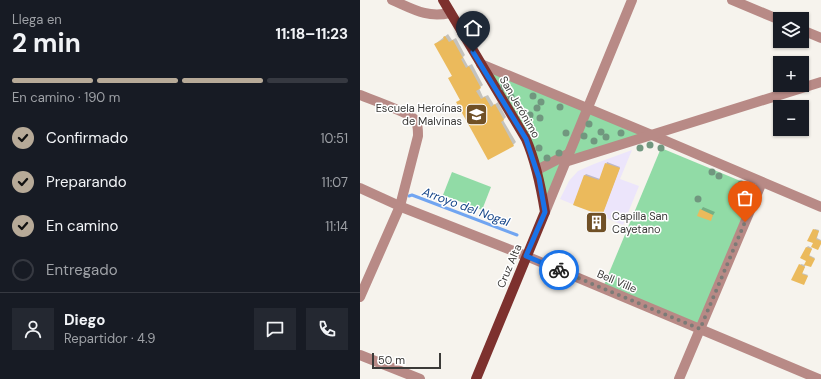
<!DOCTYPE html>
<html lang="es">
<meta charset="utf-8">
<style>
:root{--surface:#171b24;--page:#242831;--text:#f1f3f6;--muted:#9ea1a6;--line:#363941;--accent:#b7aa98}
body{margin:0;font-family:"DM Sans",sans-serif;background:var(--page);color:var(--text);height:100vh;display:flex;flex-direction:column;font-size:15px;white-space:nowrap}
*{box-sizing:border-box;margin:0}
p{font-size:13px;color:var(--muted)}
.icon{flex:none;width:22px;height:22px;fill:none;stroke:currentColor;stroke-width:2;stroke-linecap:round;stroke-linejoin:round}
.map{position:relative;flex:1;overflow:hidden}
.details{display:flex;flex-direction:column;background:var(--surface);width:360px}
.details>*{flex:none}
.fabs{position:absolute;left:413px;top:12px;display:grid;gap:8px}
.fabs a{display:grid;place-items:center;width:36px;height:36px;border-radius:0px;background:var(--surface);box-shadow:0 1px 3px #0004;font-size:20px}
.scale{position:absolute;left:12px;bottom:10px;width:69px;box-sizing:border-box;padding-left:4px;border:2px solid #3b3a38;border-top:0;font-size:11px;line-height:14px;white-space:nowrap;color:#3b3a38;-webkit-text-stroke:3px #fff;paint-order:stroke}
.pin{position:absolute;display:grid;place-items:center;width:34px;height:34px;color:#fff;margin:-41px -17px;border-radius:50% 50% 50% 0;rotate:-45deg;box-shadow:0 0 4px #0007}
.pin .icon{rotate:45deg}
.courier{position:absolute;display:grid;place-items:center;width:40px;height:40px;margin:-20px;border:3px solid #1a73e8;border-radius:50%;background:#fff;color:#222;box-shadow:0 1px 5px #0007}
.headline em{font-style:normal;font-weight:700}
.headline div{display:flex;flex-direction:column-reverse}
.headline{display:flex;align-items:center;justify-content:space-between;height:68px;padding:0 12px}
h1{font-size:26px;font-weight:700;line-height:30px}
.bar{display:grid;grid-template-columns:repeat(4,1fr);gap:6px 4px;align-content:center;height:48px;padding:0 12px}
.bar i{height:5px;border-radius:3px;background:var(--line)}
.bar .current{background:var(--accent)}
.bar p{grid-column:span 4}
.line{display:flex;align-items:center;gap:10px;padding:0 12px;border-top:1px solid var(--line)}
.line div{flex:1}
.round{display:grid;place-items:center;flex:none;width:42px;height:42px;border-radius:0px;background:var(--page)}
ol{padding:0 12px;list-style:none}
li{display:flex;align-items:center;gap:12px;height:44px}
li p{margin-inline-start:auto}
li .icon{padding:4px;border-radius:50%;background:var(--accent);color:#111;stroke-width:4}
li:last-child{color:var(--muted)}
li i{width:22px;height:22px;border:2px solid var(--line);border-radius:50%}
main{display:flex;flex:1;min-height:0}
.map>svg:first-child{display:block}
.medical{fill:#ece5fb}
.green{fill:#91dba6}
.shadow{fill:#0003}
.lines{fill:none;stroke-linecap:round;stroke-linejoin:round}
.stream{stroke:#71a5f1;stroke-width:3}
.building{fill:#ebba5c}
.minor{stroke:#b88a86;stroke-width:10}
.major{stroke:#7d312e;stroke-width:10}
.tree{fill:#71977f}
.done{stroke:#7c7b77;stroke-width:4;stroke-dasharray:0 7.2}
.route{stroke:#1a73e8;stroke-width:5}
.labels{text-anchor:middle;stroke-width:3;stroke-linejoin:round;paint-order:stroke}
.street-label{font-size:11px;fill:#3b3a38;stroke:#fff}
.poi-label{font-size:11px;fill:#3b3a38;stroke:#fff;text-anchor:end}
.water-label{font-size:12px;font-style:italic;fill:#144488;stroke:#fff}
</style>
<main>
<section class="details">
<div class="headline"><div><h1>2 min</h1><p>Llega en</p></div><em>11:18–11:23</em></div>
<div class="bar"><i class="current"></i><i class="current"></i><i class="current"></i><i></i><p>En camino · 190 m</p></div>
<ol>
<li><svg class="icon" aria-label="check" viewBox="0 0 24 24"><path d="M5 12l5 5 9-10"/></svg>Confirmado<p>10:51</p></li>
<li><svg class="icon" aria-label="check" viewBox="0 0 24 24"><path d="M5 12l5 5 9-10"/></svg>Preparando<p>11:07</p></li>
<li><svg class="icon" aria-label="check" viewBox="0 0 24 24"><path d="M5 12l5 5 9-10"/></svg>En camino<p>11:14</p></li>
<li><i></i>Entregado</li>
</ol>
<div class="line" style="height:72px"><a class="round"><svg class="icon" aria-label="person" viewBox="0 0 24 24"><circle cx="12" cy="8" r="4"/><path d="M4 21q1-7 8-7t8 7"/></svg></a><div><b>Diego</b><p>Repartidor · 4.9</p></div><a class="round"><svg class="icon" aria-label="chat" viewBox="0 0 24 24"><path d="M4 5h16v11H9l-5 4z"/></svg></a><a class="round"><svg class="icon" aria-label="phone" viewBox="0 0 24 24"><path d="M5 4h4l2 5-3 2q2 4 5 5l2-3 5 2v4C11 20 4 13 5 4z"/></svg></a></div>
</section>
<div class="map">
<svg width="461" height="379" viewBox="0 0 461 379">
<rect width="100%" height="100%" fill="#f6f3ed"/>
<!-- medical -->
<path class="medical" d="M272,150L260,179L279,186L263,225L200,199L209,181L218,171L234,164Z"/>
<!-- green -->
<g class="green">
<path d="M121,64L292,135L205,162L185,212L175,162Z"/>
<path d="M301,148L395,187L338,324L244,285Z"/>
<path d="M92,172L131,187L122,210L83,195Z"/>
</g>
<!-- shadow -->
<g class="shadow">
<path d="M88,34L92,40L96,38L105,55L103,57L108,66L112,64L123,85L119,88L123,97L128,95L134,105L138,102L146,117L143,120L156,142L153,145L97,103L101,99L89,79L93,75L75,44Z"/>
<path d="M247,162L260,167L242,215L247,217L242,229L233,212L214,204L225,175L226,174L240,179Z"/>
<path d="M343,207L355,212L350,220L341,210Z"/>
<path d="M455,229L459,230L457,238L461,240V243L458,248L454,230Z"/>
<path d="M448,246L452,248L449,255L455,258L451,265L446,264L442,273L448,275L443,284L440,265L441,264L445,265L447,260V247Z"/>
</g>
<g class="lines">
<!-- stream -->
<path class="stream" d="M49,196L52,195L157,235"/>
</g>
<!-- building -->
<g class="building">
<path d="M85,36L89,42L93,40L103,58L101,59L106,68L109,66L121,88L116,91L121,99L125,97L131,107L135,104L144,120L141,122L154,146L128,160L96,102L100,100L88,78L92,76L74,44L84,39L83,37Z"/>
<path d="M245,163L260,168L242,216L246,218L241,232L227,226L232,212L213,205L224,175L239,180Z"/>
<path d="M340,209L353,215L351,221L337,216Z"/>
<path d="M453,229L459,231L456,239L461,241V244L458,250L451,247L453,243L447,241Z"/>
<path d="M446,247L452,249L449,256L455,259L451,267L444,265L446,261L440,258Z"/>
<path d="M439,264L445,267L442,274L448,276L444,285L431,280Z"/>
</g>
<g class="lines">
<!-- minor -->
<g class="minor">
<path d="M32,0C53,9 66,18 90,13"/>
<path d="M372,0L420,20"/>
<path d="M442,30L461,38"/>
<path d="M121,64L292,135L461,207"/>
<path d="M0,95C10,99 47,112 53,118C58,123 58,129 58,136L40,206L0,297"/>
<path d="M205,162L461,82"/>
<path d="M177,170L208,154"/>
<path d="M0,188L44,208L166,256L459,379"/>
<path d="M185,212L272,0"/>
<path d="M0,355L60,379"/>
<path d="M319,379L402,182"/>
</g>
<!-- major -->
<path class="major" d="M83,0L166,139C176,162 181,187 185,212L116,379"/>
</g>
<!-- trees -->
<g class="tree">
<circle cx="144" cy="87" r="3.5"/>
<circle cx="173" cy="96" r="3.5"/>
<circle cx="151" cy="97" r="3.5"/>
<circle cx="181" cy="102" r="3.5"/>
<circle cx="200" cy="107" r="3.5"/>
<circle cx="177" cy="108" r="3.5"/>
<circle cx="170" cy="115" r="3.5"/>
<circle cx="180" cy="118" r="3.5"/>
<circle cx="229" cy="124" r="3.5"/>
<circle cx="171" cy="129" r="3.5"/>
<circle cx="241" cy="132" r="3.5"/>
<circle cx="206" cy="133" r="3.5"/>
<circle cx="261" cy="133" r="3.5"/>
<circle cx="224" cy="136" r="3.5"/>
<circle cx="246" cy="137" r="3.5"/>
<circle cx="234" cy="141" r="3.5"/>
<circle cx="290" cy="145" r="3.5"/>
<circle cx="179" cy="148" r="3.5"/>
<circle cx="280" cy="148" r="3.5"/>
<circle cx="301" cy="148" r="3.5"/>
<circle cx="199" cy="153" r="3.5"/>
<circle cx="187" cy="158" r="3.5"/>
<circle cx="352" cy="172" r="3.5"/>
<circle cx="359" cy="176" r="3.5"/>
<circle cx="381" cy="184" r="3.5"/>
<circle cx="338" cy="199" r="3.5"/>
<circle cx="381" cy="211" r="3.5"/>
</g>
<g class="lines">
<!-- done -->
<path class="done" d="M199,270L340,329L385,222"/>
<!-- route -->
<path class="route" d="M113,52L166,139L179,178L185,212L166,256L199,270"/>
</g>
<!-- icons -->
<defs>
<symbol id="school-square" viewBox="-11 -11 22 22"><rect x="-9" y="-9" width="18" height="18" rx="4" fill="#705026" stroke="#fff"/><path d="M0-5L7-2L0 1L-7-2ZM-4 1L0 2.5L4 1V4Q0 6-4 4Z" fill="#fff"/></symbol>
<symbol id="building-square" viewBox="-11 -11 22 22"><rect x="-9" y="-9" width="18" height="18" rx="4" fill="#705026" stroke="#fff"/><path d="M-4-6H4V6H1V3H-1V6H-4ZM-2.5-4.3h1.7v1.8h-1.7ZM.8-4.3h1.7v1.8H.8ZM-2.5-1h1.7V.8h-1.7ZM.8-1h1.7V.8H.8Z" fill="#fff"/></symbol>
</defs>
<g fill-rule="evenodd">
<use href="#school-square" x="104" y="102" width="25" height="25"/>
<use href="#building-square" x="224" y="210" width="25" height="25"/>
</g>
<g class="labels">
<!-- street labels -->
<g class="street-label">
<text transform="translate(160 107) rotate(60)" y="4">San Jerónimo</text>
<text transform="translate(149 266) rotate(-67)" y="4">Cruz Alta</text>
<text transform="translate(257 281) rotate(23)" y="4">Bell Ville</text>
</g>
<!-- poi labels -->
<g class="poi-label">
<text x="102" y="112">Escuela Heroínas<tspan x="102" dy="13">de Malvinas</tspan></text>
<text x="252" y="220" text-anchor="start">Capilla San<tspan x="252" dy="13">Cayetano</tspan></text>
</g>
<!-- water labels -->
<g class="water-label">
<text transform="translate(106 207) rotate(20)" y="4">Arroyo del Nogal</text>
</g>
</g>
</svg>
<div class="fabs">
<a><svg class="icon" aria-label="layers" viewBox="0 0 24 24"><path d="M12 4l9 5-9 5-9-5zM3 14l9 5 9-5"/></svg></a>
<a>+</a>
<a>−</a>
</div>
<div class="scale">50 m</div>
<div class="pin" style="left:385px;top:222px;background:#ea580c"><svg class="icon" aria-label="bag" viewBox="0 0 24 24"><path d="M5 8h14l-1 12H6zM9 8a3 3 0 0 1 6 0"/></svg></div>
<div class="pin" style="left:113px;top:52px;background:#1f2937"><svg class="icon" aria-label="home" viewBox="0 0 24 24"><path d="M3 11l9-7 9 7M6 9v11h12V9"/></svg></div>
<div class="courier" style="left:199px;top:270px"><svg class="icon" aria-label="bike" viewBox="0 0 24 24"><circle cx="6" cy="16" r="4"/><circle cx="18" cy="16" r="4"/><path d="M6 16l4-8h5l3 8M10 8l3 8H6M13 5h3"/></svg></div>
</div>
</main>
